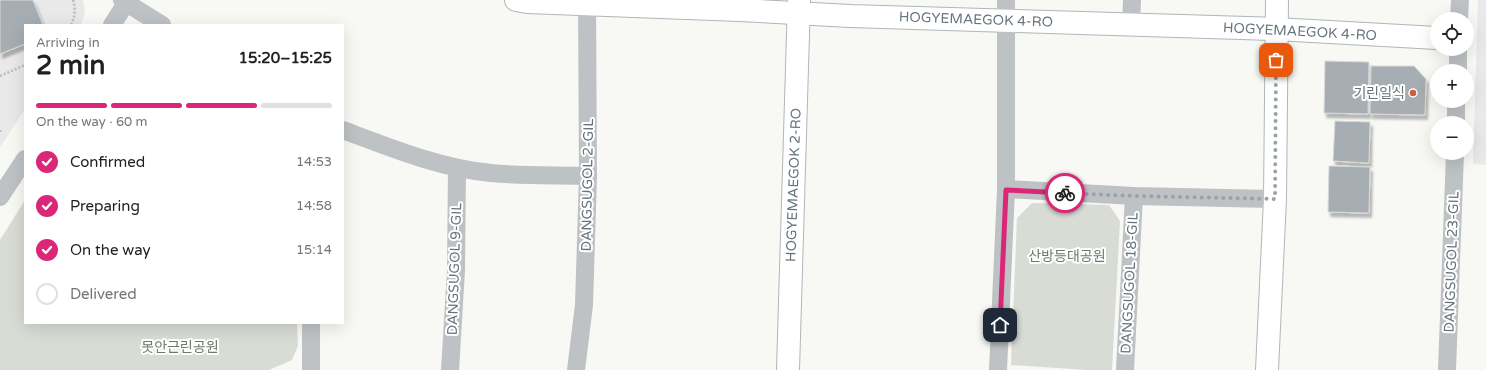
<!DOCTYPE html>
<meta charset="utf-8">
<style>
:root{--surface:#fff;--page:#f2f2f2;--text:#202124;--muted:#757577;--line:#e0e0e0;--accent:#db2777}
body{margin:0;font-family:"Varela Round","Noto Sans KR",sans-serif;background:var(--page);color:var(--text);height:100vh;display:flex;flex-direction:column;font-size:15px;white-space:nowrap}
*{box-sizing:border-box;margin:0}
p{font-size:13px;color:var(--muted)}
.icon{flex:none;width:22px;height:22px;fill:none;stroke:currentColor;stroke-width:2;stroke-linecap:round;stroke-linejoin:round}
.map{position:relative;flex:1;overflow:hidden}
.drawer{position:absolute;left:24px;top:24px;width:320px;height:300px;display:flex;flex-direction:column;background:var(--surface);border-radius:0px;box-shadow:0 4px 16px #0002}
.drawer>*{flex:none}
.buttons{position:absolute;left:1430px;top:12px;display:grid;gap:8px}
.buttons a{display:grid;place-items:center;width:44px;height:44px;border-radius:50%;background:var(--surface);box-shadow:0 4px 16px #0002;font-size:20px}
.pin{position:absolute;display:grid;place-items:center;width:34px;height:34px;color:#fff;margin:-17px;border-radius:8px;box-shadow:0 2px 6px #0006}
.courier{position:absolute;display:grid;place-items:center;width:40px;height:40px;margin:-20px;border:3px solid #db2777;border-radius:50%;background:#fff;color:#222;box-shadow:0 1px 5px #0007}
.summary em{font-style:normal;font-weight:800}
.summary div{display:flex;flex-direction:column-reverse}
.summary{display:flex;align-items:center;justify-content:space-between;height:68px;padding:0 12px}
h1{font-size:26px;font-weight:800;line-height:30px}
.bar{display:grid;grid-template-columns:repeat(4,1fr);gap:6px 4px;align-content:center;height:48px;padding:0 12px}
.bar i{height:5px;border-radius:3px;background:var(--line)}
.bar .current{background:var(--accent)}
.bar p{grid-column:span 4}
ol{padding:0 12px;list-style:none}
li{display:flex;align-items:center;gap:12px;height:44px}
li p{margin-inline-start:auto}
li .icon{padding:4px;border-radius:50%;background:var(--accent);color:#fff;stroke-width:4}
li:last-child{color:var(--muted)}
li i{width:22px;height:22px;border:2px solid var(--line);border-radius:50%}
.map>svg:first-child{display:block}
.built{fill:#e8e9e8}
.green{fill:#d8dcd5}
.building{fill:#a7aeb3;stroke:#d9d9d8;filter:url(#shadow)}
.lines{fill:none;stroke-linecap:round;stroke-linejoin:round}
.secondary-casing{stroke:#b0b6b9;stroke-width:24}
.path{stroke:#b8bbbd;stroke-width:2.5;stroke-dasharray:2 2;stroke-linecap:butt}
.street{stroke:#bec2c4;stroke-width:18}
.secondary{stroke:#fff;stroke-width:22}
.done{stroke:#99a2a6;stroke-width:4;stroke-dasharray:0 7.2}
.route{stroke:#db2777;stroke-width:5}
.poi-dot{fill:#ce5c3f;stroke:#fff;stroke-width:1.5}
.labels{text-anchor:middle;stroke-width:4;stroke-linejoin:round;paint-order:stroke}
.street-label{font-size:14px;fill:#66747c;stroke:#fff}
.poi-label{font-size:14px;fill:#66747c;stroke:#fff;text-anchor:end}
.park-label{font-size:14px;fill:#6d7a69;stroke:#fff}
</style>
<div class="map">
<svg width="1486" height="370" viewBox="0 0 1486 370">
<defs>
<filter id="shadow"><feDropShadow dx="2.5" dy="4.5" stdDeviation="1" flood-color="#0004"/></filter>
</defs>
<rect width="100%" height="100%" fill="#f8f8f5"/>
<!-- built -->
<g class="built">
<path d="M0,0H83L85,12L81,25H25V109L0,147Z"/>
<path d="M1478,0H1486V165L1473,164Z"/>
</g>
<!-- green -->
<g class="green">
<path d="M25,200V323H297L298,346L292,360L269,370H0V240Z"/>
<path d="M1032,203L1109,205L1120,221L1112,370H1087L1011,365L1017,218Z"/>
</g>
<!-- building -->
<g class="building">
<path d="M0,0H33L43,25H25V44L0,54Z"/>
<path d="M1325,61L1369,62L1368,114L1324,113Z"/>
<path d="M1371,66H1414L1426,79L1425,115L1370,114Z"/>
<path d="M1335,121L1370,122L1369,163L1333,161Z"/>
<path d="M1329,166L1370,167L1369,213L1328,212Z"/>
</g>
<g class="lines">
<defs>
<g id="secondary">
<path d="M516,0L527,2L740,10L850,16L1276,29L1437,38"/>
<path d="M788,370L799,0"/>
<path d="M1267,370L1275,199L1277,0"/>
</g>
</defs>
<!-- secondary casing -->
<use href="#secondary" class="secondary-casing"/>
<!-- path -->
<g class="path">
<path d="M71,25C75,16 76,10 73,0"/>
<path d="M0,76L25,65"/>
<path d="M0,130V132"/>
</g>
<!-- street -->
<g class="street">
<path d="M122,0L162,25"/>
<path d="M1459,19L1460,0"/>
<path d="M112,25L128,0"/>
<path d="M1131,25L1132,0"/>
<path d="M1458,71V49"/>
<path d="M1456,123V101"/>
<path d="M343,130C391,148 440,168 491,173C523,176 556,175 588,176"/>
<path d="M1006,189L1134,196L1275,199"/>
<path d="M0,197L25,159"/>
<path d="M311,370V323"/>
<path d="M450,370L456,270L457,168"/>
<path d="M576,370L584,305L588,176L587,0"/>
<path d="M998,370L1006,189V0"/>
<path d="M1125,370L1134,196"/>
<path d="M1447,370L1455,153"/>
</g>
<!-- secondary -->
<use href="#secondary" class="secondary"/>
</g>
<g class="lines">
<!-- done -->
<path class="done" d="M1065,193L1134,196L1275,199L1276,60"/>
<!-- route -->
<path class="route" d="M1000,325L1006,190L1065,193"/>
</g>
<!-- markers -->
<circle class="poi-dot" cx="1413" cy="93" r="4"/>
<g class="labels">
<!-- street labels -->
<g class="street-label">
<text transform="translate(976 19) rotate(2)" y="5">HOGYEMAEGOK 4-RO</text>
<text transform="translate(1300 31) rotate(3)" y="5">HOGYEMAEGOK 4-RO</text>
<text transform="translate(587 185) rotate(-89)" y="5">DANGSUGOL 2-GIL</text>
<text transform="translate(793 185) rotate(-88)" y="5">HOGYEMAEGOK 2-RO</text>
<text transform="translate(1451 262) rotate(-88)" y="5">DANGSUGOL 23-GIL</text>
<text transform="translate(454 269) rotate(-88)" y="5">DANGSUGOL 9-GIL</text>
<text transform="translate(1129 283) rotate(-87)" y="5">DANGSUGOL 18-GIL</text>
</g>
<!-- poi labels -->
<g class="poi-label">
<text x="1405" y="98">기린일식</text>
</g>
<!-- park labels -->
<g class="park-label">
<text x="1067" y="261">산방등대공원</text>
<text x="180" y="352">못안근린공원</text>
</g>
</g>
</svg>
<div class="buttons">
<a><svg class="icon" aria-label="locate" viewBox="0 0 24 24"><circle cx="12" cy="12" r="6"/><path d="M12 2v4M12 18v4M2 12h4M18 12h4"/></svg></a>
<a>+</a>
<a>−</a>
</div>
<div class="pin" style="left:1276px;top:60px;background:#ea580c"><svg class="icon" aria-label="bag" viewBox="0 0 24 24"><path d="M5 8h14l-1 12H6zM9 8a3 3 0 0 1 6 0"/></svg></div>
<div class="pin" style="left:1000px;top:325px;background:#1f2937"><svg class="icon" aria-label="home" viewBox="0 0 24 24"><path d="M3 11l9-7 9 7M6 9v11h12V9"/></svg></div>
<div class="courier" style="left:1065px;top:193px"><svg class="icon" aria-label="bike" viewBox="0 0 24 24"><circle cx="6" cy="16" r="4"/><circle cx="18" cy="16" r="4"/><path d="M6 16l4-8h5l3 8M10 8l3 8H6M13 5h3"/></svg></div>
<section class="drawer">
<div class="summary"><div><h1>2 min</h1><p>Arriving in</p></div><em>15:20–15:25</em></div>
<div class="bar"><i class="current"></i><i class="current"></i><i class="current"></i><i></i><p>On the way · 60 m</p></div>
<ol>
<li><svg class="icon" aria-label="check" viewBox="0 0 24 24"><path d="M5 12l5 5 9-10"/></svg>Confirmed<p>14:53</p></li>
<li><svg class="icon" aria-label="check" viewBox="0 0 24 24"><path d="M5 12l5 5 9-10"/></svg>Preparing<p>14:58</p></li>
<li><svg class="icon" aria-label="check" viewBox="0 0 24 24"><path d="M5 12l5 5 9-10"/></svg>On the way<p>15:14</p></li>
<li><i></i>Delivered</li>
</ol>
</section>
</div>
